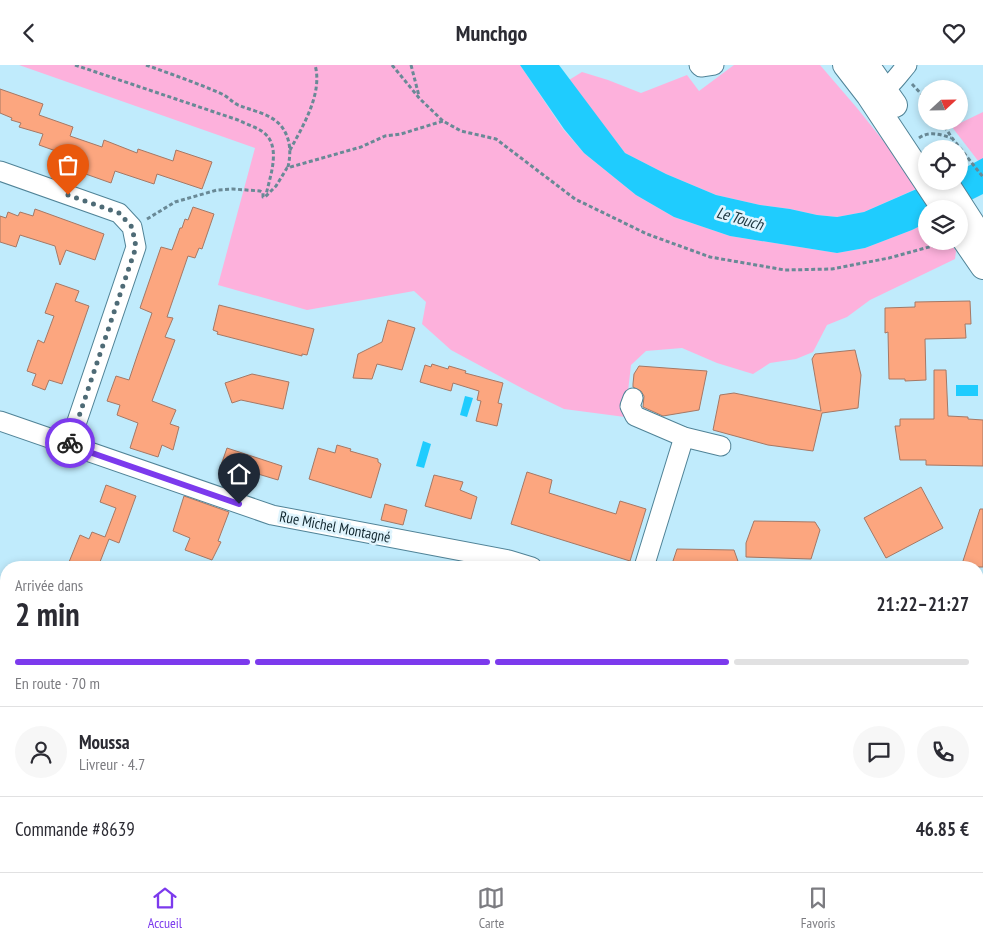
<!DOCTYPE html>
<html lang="fr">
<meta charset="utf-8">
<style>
:root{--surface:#fff;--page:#f7f7f7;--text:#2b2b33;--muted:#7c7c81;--line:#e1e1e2;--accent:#7c3aed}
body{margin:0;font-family:"PT Sans Narrow",sans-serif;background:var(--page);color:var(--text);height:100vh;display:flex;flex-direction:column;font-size:19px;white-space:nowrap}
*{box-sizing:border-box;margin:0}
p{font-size:16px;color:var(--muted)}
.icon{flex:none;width:28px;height:28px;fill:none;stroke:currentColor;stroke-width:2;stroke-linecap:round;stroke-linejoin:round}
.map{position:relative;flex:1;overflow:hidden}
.sheet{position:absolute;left:0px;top:496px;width:984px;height:311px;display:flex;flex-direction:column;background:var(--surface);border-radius:20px 20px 0 0;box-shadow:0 2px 8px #0003}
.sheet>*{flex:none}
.needle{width:32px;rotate:68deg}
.fabs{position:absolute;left:918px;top:15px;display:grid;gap:10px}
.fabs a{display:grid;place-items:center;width:50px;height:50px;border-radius:50%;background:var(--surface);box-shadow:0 2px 8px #0003;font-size:25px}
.pin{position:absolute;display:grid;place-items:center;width:42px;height:42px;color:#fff;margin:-51px -21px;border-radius:50% 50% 50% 0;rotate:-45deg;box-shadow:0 0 5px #0007}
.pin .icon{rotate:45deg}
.courier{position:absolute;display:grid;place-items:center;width:50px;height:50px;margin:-25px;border:4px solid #7c3aed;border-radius:50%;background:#fff;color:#222;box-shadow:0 1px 6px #0007}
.overview em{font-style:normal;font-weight:600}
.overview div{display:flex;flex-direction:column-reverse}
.overview{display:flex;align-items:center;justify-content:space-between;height:85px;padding:0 15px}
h1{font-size:32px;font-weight:600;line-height:38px}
.bar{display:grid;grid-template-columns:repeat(4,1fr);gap:8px 5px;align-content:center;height:60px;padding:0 15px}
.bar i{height:6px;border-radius:4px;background:var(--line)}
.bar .selected{background:var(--accent)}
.bar p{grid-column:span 4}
.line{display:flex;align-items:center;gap:12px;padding:0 15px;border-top:1px solid var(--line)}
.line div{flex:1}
.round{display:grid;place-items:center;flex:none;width:52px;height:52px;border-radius:26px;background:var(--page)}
header{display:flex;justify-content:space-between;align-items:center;height:65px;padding:0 15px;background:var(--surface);font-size:22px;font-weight:600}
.tabs{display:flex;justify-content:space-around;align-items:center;height:70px;border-top:1px solid var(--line);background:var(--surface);font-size:14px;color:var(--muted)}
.tabs a{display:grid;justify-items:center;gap:2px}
.tabs .selected{color:var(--accent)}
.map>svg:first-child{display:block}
.green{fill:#fdb1dc}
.water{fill:#1fccfe}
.building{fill:#fca67f;stroke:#a57865}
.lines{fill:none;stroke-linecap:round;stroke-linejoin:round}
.minor-casing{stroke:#508397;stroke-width:21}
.major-casing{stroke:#508397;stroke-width:26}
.path{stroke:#698996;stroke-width:3;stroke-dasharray:4 2.5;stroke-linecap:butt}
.minor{stroke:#fff;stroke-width:19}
.major{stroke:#fff;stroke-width:24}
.done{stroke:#4e6b76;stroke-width:5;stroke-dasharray:0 9}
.route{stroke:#7c3aed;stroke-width:6}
.labels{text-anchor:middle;stroke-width:5;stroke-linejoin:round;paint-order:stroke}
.street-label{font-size:15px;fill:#11262e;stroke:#dff4fd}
.water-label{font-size:16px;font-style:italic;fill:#1c353e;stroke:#dff4fd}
</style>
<header><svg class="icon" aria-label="back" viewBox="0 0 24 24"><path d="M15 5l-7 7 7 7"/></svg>Munchgo<svg class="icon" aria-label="heart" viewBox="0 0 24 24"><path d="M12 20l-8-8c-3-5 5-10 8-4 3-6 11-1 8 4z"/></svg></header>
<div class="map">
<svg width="983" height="807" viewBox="0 0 983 807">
<rect width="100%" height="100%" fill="#c0ebfc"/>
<!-- green -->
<g class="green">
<path d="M19,0H520L563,64L584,88L636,130L674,152L730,171L837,188L865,183L912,165L926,158V176H949L956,186L955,194L870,235L847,252L827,260L813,287L796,294L770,298L753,309L717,298L682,283L646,286L631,300L625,352L564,344L531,328L451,285L422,259L426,237L414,226L307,245L218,220L255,83Z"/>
<path d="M734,0H820L857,43L893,88L916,124L864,147L837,152L817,150L790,144L760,140L716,130L666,109L625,88L569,15L582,7L608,15L641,28L687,10L699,26Z"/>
<path d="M983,47V93L979,97L952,62Z"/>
</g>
<!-- water -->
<g class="water">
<path d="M520,0H559L625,88L666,109L716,130L760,140L790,144L817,150L837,152L864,147L935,116H959V106L983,93V129L953,144H926V158L912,165L865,183L837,188L730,171L674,152L636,130L584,88L564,64Z"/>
<rect x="956" y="320" width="22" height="11"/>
<path d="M465,331L473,333L467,352L460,350Z"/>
<path d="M423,376L431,379L424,403L416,401Z"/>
</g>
<!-- building -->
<g class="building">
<path d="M0,24L43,39L39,50L73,62L70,71L102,82L104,75L137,88L138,84L173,96L176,85L212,97L202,124L157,109L154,119L115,106L111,118L66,102L70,91L39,80L43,69L19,62L21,58L11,55L12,53L0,48Z"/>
<path d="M193,142L214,149L202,184L199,183L195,193L188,191L167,252L173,253L165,272L175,275L152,336L176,345L170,359L179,362L173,385L162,380L158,392L130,383L138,358L117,350L120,340L107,336L116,311L129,315L137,291L152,248L140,243L161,182L172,185L180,163H182L185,154L188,155Z"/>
<path d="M35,144L104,169L95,195L66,185L60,200L55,181L20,170L16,182L0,177V151L6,153L8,147L18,151L20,147L33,151Z"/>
<path d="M56,218L79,226L75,236L89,241L62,319L49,315L45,325L32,320L36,309L27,306L38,275L44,278L54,251L45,248Z"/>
<path d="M970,236L971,259H965L966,273L925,274L926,315L905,316V314H889L888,267L885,268V243L915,242V237Z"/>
<path d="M219,240L314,264L307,290L302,289V291L217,269L218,267L213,265Z"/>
<path d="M388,255L415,263L402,305L377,299L372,314L353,313L358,289L382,277Z"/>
<path d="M855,285L861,310L858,343L822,348L813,386L768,380L713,365L720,330L734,328L821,346L812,294L815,289Z"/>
<path d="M432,299L448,304L449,301L466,306L465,308L503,318L498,338L502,339L497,361L476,356L481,336L477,335L479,326L453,318L451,326L420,317L425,300L431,302Z"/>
<path d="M639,301L707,306L699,345L663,351L643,342L644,331L641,326L633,322V319L634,309Z"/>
<path d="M934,305H946L948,351L968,352V354L983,355V401L926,400V395H900L895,361H900V354H934Z"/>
<path d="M252,309L289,317L283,344L241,335L232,338L225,318Z"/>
<path d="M337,380L351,384L350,386L378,394V397L381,399L371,433L309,414L318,383L335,388Z"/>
<path d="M227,383L282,401L278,415L248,406L246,412L220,403Z"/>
<path d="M527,407L552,415L549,428L603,445L616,449L620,436L646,444L630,496L511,459Z"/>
<path d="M434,410L463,417L460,425L477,432L471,454L425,441Z"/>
<path d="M106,420L136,431L119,478L109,474L98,502H67L80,470L89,474L92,467L105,472L116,443L100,437Z"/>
<path d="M921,422L943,463L886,493L864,453Z"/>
<path d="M184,431L229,447L218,476L221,477L212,495L185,485L190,473L173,466Z"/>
<path d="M385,439L407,445L403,460L381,455Z"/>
<path d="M980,444H983V502H961Z"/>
<path d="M754,456L815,457L820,465L811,494L746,492V478Z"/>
<path d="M677,484L734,485L740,502H671Z"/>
</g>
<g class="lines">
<defs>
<g id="minor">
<path d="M699,0L701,2L714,0"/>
<path d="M873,29C891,23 895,14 907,0"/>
<path d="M0,106L119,148L132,162L136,182L69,380"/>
<path d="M633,333L630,341L635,351L684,372L721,381"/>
<path d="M0,356L272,450L509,495L532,502"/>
<path d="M644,502L684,372"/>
<path d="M978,614L983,616"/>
<path d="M978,653L983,655"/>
<path d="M346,807L348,801"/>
<path d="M503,807L505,801"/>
<path d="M748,807L749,801"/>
</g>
<g id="major">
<path d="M845,0L869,31L944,144"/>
<path d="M867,0L895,40"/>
<path d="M945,116L983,175"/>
<path d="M959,167L983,202"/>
</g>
</defs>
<!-- minor casing -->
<use href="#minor" class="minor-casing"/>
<!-- major casing -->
<use href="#major" class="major-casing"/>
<!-- path -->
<g class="path">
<path d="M75,0L238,55C246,59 256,62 263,67C282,81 270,111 266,130"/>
<path d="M146,0C171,9 197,18 222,29C228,32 232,37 238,40C253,46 272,49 282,62C291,75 291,88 288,102"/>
<path d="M392,0L420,34L443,56L461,66L496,74L575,134L647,169L710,192L785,205L832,204L889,193L940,179L943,182"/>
<path d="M411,0L419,31"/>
<path d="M912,19L926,34"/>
<path d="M941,56L952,73L983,112"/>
<path d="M919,73C929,66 940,69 951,73"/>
<path d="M290,85C303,61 323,28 315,0"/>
<path d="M147,154L175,137L217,125L233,124L260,126L263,128V132H265L276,121L287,103L361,82L385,71L401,69L443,56"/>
</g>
<!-- minor -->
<use href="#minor" class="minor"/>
<!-- major -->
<use href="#major" class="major"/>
</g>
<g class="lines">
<!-- done -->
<path class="done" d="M68,130L119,148L132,162L136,182L70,378"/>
<!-- route -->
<path class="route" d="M70,378L69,380L239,439"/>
</g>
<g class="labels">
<!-- street labels -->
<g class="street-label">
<text transform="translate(335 462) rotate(11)" y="5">Rue Michel Montagné</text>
</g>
<!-- water labels -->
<g class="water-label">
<text transform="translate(740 153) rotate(16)" y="6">Le Touch</text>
</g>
</g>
</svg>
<div class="fabs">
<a><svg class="needle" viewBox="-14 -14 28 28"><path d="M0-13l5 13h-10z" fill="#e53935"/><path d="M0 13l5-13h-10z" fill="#7c7c81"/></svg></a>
<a><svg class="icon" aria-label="locate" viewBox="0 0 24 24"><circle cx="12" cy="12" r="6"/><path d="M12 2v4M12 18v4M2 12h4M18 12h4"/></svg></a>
<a><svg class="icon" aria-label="layers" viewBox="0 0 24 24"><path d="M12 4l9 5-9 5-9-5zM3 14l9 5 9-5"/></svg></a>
</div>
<div class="pin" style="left:68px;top:130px;background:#ea580c"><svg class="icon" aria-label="bag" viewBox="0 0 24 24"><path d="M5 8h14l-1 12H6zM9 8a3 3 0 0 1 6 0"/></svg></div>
<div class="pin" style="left:239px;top:439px;background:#1f2937"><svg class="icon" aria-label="home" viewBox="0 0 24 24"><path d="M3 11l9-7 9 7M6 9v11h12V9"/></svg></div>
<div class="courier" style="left:70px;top:378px"><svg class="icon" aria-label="bike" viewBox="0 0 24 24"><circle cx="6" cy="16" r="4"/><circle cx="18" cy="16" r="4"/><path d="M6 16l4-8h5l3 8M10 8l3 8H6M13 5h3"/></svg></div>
<section class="sheet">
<div class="overview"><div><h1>2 min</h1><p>Arrivée dans</p></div><em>21:22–21:27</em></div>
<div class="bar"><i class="selected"></i><i class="selected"></i><i class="selected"></i><i></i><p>En route · 70 m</p></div>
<div class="line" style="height:90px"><a class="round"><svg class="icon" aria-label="person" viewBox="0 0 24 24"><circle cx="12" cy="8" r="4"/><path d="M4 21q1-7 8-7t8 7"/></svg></a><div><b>Moussa</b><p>Livreur · 4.7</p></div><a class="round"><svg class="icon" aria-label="chat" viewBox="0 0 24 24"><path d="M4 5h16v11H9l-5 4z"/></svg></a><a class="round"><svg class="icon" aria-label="phone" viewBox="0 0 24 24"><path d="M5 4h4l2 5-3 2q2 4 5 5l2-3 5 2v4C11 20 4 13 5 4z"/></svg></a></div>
<div class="line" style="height:65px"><div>Commande #8639</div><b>46.85 €</b></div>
</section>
</div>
<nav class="tabs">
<a class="selected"><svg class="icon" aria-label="home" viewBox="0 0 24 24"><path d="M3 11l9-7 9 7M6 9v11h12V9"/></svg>Accueil</a>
<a><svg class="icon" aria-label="map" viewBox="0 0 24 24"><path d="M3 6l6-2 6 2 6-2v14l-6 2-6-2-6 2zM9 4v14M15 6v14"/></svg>Carte</a>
<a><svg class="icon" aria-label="saved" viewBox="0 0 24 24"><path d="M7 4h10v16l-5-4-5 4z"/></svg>Favoris</a>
</nav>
